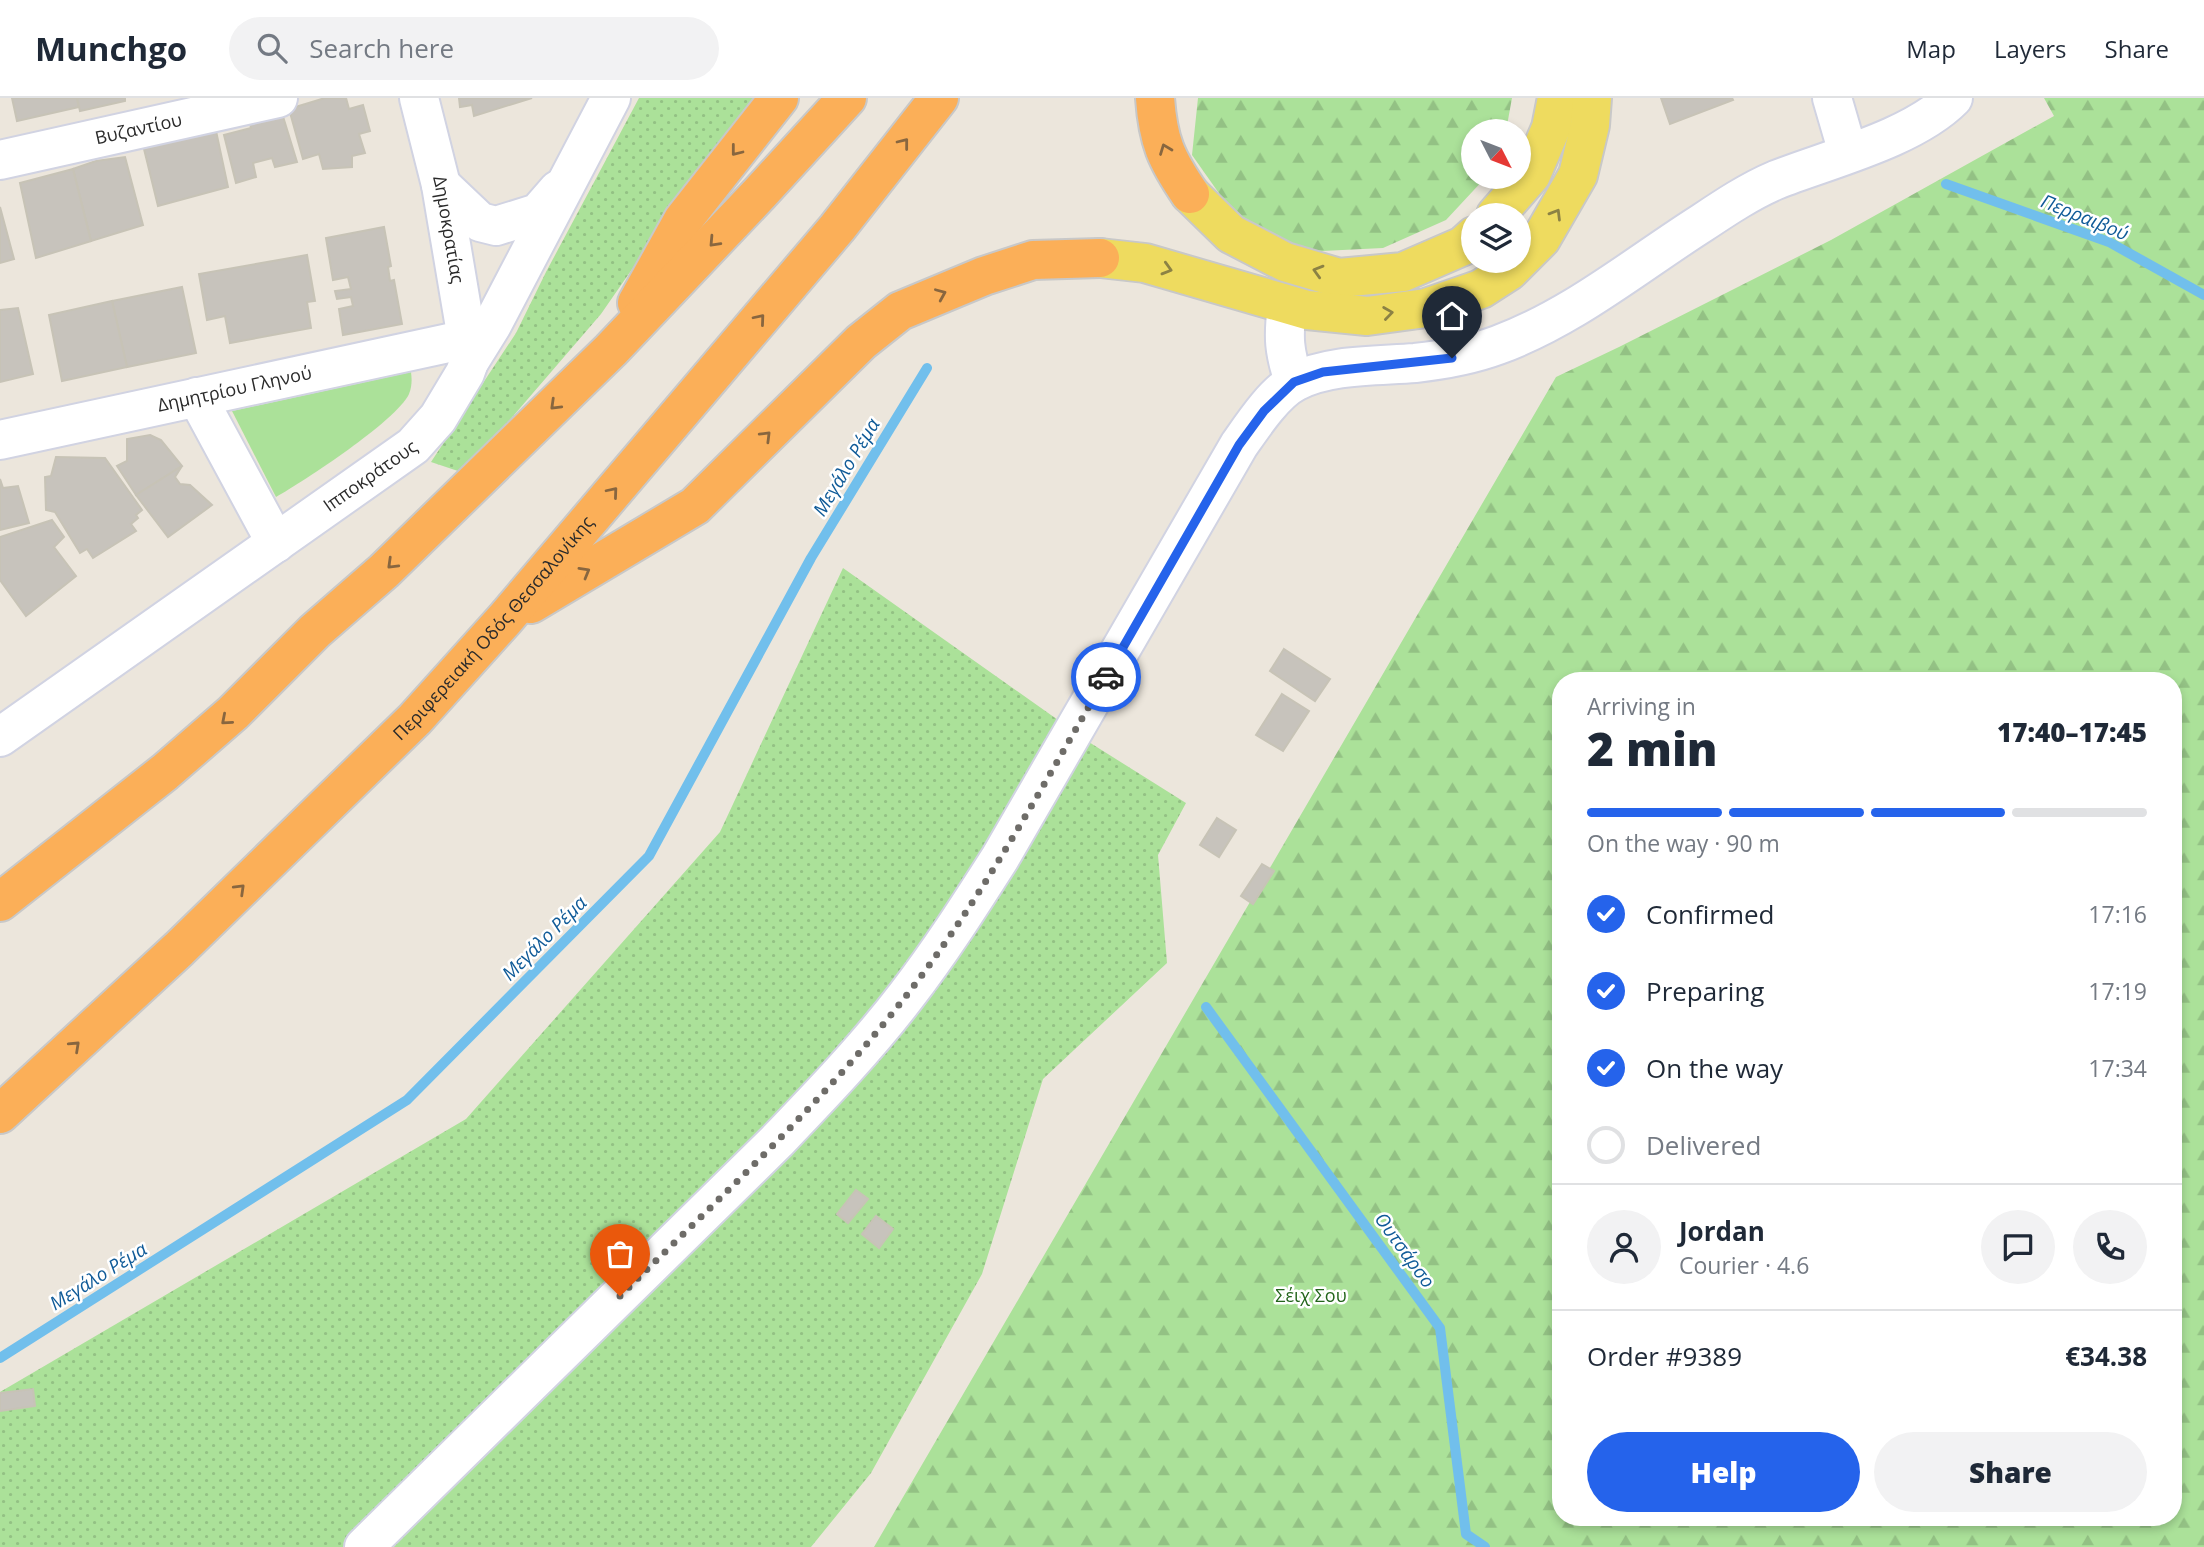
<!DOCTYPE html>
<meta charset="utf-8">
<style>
:root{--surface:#fff;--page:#f2f2f3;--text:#1f2937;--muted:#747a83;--line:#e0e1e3;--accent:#2563eb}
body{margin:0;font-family:"Open Sans",sans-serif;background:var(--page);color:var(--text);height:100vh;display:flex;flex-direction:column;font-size:26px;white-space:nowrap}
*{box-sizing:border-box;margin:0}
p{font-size:23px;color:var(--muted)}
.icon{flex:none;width:38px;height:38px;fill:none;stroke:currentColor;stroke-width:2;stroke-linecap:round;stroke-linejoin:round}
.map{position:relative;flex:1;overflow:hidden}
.side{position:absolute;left:1552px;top:574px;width:630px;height:854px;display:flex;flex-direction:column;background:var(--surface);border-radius:28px;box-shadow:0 4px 10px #0003}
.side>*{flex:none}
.needle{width:46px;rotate:132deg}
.controls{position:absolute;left:1461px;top:21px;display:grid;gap:14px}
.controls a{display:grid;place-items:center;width:70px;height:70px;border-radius:50%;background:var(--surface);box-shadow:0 4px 10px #0003;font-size:35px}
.pin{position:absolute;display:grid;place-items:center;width:60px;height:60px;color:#fff;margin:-72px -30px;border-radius:50% 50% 50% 0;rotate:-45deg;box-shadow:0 0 7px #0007}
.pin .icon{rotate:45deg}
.courier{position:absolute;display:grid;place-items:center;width:70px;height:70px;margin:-35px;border:5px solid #2563eb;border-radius:50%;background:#fff;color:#222;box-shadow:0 2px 9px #0007}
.summary em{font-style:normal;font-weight:800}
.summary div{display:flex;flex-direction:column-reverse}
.summary{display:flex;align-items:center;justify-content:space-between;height:119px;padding:0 35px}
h1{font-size:46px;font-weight:800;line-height:52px}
.bar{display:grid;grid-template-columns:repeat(4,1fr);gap:10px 7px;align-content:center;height:84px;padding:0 35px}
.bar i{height:9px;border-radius:5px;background:var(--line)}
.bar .selected{background:var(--accent)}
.bar p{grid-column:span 4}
.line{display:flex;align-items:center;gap:18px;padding:0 35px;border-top:2px solid var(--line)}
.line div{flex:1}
.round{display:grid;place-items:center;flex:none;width:74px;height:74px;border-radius:37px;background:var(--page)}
ol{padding:0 35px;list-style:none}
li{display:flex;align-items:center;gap:21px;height:77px}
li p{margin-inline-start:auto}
li .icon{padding:7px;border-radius:50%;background:var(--accent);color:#fff;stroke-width:4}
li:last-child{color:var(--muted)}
li i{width:38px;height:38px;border:4px solid var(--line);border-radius:50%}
.action{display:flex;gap:14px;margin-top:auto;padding:14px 35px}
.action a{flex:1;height:80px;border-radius:42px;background:var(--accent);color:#fff;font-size:28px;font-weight:800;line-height:80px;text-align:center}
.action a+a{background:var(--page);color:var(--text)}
header{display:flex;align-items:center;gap:42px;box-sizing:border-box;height:98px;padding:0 35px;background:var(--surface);border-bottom:2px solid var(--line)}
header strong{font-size:33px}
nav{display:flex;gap:38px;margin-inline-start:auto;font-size:24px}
.search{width:490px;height:63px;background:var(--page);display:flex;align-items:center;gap:18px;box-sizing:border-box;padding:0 24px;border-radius:38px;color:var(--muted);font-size:26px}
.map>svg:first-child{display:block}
.grass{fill:url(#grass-dots)}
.forest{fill:url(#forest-firs);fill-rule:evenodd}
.park{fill:#abe199}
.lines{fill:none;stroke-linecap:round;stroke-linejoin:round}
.stream{stroke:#71bfec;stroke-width:10}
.building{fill:#c7c3bc;stroke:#c7c3b6;stroke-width:2}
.minor-casing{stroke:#d1d3e2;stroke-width:42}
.major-casing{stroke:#c8c8c8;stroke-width:42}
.highway-casing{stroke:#c8c8c8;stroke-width:42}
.minor{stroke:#fff;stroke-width:38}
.major{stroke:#eedb5f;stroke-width:38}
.highway{stroke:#fbaf58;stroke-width:38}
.oneway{stroke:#88663f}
.oneway2{stroke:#8c8244}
.done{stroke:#6e6c68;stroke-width:7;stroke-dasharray:0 12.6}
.route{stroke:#2563eb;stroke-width:9}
.labels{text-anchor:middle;stroke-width:5;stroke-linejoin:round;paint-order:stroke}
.street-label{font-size:18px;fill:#2a2a2a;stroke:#fff}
.park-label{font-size:18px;fill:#23651b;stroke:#fff}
.water-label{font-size:19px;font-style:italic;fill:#105b98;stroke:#fff}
</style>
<header>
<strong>Munchgo</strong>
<div class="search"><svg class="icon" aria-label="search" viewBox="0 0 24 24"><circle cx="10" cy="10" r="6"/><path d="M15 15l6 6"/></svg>Search here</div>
<nav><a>Map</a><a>Layers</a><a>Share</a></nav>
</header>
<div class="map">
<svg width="2204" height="1449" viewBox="0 0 2204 1449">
<defs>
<pattern id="grass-dots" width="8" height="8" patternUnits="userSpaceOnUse" patternTransform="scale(1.75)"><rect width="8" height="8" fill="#abe199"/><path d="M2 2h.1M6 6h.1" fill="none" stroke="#93c184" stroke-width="1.8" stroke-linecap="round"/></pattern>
<pattern id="forest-firs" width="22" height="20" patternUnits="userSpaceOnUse" patternTransform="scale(1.75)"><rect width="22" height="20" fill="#abe199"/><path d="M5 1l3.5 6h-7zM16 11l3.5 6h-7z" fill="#93c184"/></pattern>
</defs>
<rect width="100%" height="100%" fill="#ece6dc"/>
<!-- grass -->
<g class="grass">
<path d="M639,0H760L671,115L601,216L490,345L458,373L431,364L516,235L546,174Z"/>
<path d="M843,470L1092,646L1186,705L1158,757L1167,865L1043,981L982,1176L871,1375L811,1449H0V1294L466,1021L720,734Z"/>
</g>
<!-- forest -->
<g class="forest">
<path d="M1198,0H1512L1506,33H1474V79H1486L1446,122L1383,150L1302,154L1235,118L1192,57Z"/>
<path d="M2044,0H2204V1449H874L1556,279L1619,249L1831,142L2054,18ZM1561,583H2174V1419H1561Z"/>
</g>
<!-- park -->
<path class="park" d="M411,274C412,282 412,288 409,296C396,323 304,383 276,399L232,313Z"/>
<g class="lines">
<!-- stream -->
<g class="stream">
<path d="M1946,86L2109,144L2204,197"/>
<path d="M1206,909L1440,1230L1466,1436L1485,1449"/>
<path d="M0,1260L407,1002L649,758L811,460L927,270"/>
</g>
</g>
<!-- building -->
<g class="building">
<path d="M12,0H77L79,9L17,23Z"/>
<path d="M77,0H125V3L80,13Z"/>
<path d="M325,0H346L349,11L363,7L370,33L359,36L365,55L352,58V69L323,71L319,56L303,61L289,11Z"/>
<path d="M459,0H532L474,18L472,7L460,9Z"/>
<path d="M1661,0H1732L1733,2L1670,26Z"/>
<path d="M281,12L297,64L275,69L272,60L253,65L256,79L236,85L224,37L251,30L249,20Z"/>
<path d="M216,33L228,89L158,108L144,51Z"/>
<path d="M125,59L143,127L91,143L73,71L96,63Z"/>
<path d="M73,71L91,143L36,160L20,85Z"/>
<path d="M0,109L14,161L0,165Z"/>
<path d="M384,129L391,168L388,169L390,183L394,182L402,226L343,237L339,211L353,208L351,199L337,201L335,193L351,191L348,179L333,182L326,140Z"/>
<path d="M307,157L315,203L307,204L311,230L230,245L225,218L207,222L199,176Z"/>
<path d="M182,189L196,255L127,269L112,203Z"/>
<path d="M112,203L127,269L62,283L49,217Z"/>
<path d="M18,210L33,276L0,284V212Z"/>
<path d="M150,337L161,342L182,368L136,397L117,368L127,363V341Z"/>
<path d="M56,359L105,360L142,412L136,417L138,420L131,426L136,433L93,460L87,451L80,455L55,414L46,412L45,379L51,378Z"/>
<path d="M182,368L175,379L180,386L190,387L212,407L168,439L136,397Z"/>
<path d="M0,381L3,390L18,388L29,425L0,432Z"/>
<path d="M52,422L64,439L54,449L76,478L26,518L0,482V439Z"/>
<path d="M1284,551L1330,581L1315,603L1270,573Z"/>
<path d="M1282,596L1309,613L1283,653L1256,637Z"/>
<path d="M1217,720L1236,732L1219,759L1200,747Z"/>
<path d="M1262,766L1274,773L1253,806L1241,798Z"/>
<path d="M856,1092L868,1101L848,1125L837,1116Z"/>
<path d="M876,1118L893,1131L879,1150L862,1136Z"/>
<path d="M33,1291L35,1308L0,1313V1295Z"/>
</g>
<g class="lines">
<defs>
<g id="minor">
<path id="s1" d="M419,0L441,87L467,241L469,264"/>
<path d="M1832,0L1848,55"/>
<path id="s2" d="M0,62L278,0"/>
<path d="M441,87L480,124L496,128L538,115L558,92"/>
<path d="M1287,207C1283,240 1284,253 1294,284"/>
<path d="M197,299L276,445"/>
<path id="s3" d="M0,342L467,241"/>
<path id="s4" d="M0,639L413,348L438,320L465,275L469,264L492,227L611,0"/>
<path d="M364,1449L777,1043C822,996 867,949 906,898C940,854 970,807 1000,760L1239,347C1253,327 1274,295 1295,284C1328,266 1379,268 1415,265C1443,262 1471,257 1498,247C1572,220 1636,167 1702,125C1726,109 1750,93 1776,82C1829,61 1912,41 1953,0"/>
</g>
<g id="major">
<path d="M1190,96L1231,136L1285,164L1339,180L1403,174L1463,148L1474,138"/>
<path d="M1496,117L1531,77L1551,30L1557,0"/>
<path d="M1100,160L1145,165L1307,212L1367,218L1426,210L1481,191L1509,173L1541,141L1578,77L1590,27L1592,0"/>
</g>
<g id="highway">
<path d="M1155,0C1158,43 1166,61 1190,96"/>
<path d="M637,205L683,122L779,0"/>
<path d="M531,506L695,408L861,244L900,213L984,178L1033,162L1100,160"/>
<path d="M0,804L165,674L233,615L315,533L384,473L611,252L760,95L847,0"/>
<path id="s5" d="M0,1016L179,851L415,621L505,521L837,130L939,0"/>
</g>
</defs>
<!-- minor casing -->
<use href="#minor" class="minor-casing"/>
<!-- major casing -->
<use href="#major" class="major-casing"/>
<!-- highway casing -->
<use href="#highway" class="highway-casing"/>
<!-- minor -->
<use href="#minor" class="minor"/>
<!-- major -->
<use href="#major" class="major"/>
<!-- highway -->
<use href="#highway" class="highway"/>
</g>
<!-- one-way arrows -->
<defs><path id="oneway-chevron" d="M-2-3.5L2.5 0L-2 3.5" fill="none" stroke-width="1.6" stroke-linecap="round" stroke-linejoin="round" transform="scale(1.75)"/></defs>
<g class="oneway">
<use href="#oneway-chevron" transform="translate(904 45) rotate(-52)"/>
<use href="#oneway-chevron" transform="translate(1165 51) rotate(-111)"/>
<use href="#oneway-chevron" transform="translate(736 53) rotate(128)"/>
<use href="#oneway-chevron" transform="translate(714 144) rotate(133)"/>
<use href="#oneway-chevron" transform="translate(941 196) rotate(-23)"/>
<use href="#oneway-chevron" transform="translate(760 221) rotate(-50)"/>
<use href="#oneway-chevron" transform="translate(555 307) rotate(136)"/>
<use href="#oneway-chevron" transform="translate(766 338) rotate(-45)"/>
<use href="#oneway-chevron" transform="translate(613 394) rotate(-50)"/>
<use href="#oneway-chevron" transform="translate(392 466) rotate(136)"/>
<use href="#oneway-chevron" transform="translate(585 474) rotate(-30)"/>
<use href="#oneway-chevron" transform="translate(226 622) rotate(139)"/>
<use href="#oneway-chevron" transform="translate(240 791) rotate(-44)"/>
<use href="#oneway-chevron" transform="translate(75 948) rotate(-43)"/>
</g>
<g class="oneway2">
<use href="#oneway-chevron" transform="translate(1556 116) rotate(-59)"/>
<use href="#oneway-chevron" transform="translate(1167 171) rotate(16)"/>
<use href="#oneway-chevron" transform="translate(1318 173) rotate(-164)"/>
<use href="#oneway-chevron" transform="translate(1388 215) rotate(-8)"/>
</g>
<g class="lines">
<!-- done -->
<path class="done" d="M620,1198C718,1101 821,1007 906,898C983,799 1043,687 1106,579"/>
<!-- route -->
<path class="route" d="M1106,579L1239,347L1264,313L1294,284L1323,274L1452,260"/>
</g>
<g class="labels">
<!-- street labels -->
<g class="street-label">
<text dy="6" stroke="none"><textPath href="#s2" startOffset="142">Βυζαντίου</textPath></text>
<text dy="6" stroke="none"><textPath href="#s1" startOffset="135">Δημοκρατίας</textPath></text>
<text dy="6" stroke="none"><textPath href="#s3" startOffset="240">Δημητρίου Γληνού</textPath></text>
<text dy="6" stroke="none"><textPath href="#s4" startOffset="453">Ιπποκράτους</textPath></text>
<text dy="6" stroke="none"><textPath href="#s5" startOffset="693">Περιφερειακή Οδός Θεσσαλονίκης</textPath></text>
</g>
<!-- park labels -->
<g class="park-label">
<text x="1311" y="1204">Σέιχ Σου</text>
</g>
<!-- water labels -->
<g class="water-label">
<text transform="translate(2085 119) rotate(22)" y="7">Περραιβού</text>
<text transform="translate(846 369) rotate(-59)" y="7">Μεγάλο Ρέμα</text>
<text transform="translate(544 840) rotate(-45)" y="7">Μεγάλο Ρέμα</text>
<text transform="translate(1405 1152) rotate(54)" y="7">Ουτσάρσο</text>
<text transform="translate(98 1178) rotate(-32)" y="7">Μεγάλο Ρέμα</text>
</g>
</g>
</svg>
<div class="controls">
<a><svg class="needle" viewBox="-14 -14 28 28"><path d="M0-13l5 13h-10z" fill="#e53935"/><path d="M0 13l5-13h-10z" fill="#747a83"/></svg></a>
<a><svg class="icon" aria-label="layers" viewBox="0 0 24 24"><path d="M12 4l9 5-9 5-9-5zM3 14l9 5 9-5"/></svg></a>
</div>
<div class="pin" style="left:620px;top:1198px;background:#ea580c"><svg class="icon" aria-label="bag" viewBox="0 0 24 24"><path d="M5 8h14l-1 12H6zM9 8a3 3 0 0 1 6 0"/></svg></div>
<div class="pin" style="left:1452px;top:260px;background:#1f2937"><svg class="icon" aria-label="home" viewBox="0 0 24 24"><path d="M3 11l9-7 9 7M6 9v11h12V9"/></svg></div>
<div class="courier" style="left:1106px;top:579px"><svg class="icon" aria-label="car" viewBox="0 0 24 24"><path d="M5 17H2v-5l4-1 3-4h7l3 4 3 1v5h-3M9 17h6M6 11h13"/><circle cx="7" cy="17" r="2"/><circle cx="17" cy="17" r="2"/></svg></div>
<section class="side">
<div class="summary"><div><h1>2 min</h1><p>Arriving in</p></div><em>17:40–17:45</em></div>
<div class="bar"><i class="selected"></i><i class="selected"></i><i class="selected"></i><i></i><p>On the way · 90 m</p></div>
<ol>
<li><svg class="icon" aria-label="check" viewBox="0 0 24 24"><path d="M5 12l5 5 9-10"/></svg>Confirmed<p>17:16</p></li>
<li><svg class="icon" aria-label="check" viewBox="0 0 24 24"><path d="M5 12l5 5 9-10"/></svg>Preparing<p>17:19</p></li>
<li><svg class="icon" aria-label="check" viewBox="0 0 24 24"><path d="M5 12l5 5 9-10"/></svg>On the way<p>17:34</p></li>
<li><i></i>Delivered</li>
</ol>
<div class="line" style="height:126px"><a class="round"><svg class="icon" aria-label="person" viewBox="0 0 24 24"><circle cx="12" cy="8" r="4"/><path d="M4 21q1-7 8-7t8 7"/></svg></a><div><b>Jordan</b><p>Courier · 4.6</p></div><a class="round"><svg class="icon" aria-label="chat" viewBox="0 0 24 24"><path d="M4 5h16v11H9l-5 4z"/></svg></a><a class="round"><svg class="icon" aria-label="phone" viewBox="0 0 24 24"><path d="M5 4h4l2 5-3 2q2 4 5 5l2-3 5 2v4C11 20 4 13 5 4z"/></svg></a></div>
<div class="line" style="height:91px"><div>Order #9389</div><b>€34.38</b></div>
<div class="action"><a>Help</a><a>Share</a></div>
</section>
</div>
